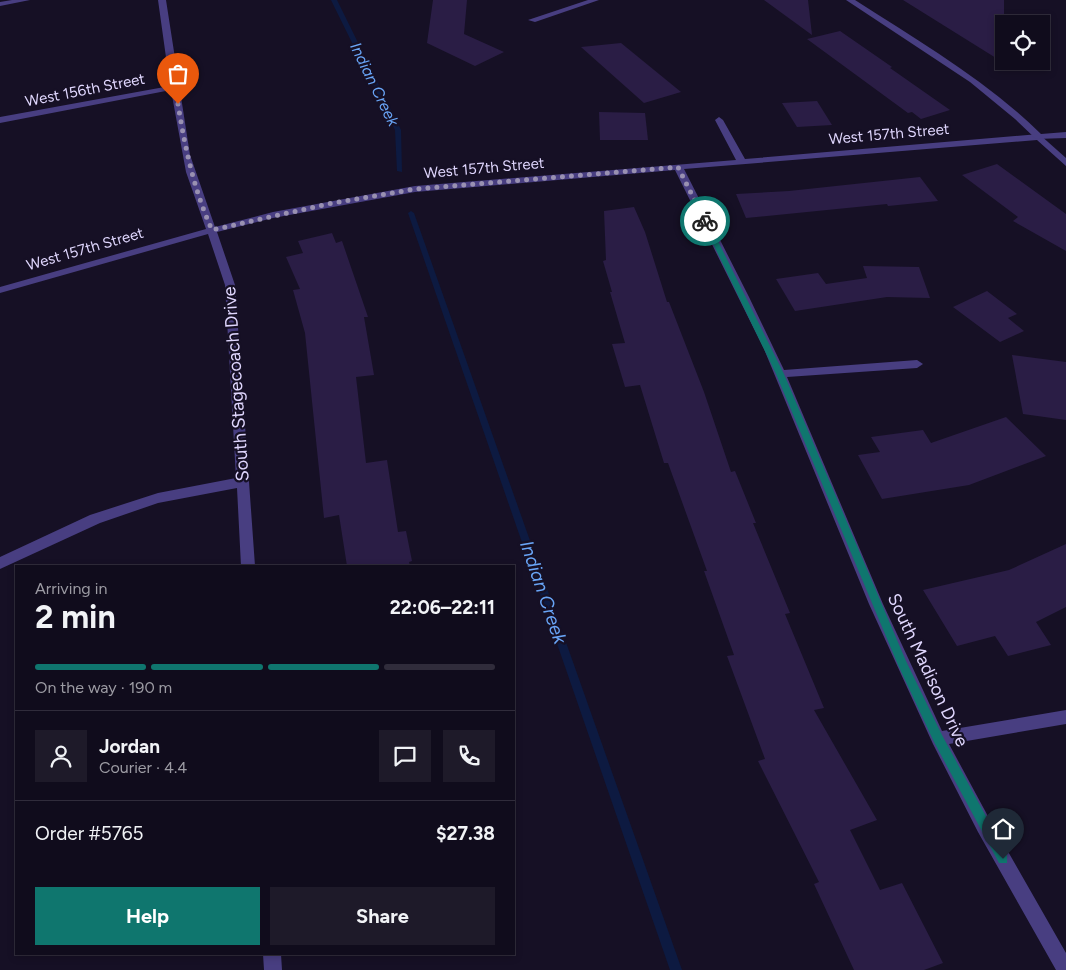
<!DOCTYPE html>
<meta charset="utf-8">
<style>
:root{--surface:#100c1c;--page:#1e1a29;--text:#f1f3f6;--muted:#9c9ba3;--line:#302c3b;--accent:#0f766e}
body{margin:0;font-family:Figtree,sans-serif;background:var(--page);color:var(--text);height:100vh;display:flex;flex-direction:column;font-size:19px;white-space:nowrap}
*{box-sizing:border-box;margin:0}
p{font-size:16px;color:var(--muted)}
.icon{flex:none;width:28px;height:28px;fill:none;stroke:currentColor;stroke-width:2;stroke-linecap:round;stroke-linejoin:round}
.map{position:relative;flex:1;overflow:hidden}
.details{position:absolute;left:15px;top:565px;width:500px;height:390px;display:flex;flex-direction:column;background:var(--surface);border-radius:0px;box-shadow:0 2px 8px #0003,0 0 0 1px var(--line)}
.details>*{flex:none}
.tools{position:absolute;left:995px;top:15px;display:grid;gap:10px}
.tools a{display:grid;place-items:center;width:55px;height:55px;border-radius:0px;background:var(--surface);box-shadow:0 2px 8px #0003,0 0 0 1px var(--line);font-size:25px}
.pin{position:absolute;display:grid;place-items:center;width:42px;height:42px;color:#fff;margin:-51px -21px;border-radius:50% 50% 50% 0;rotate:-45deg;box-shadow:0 0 5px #0007}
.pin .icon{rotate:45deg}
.courier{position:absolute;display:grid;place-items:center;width:50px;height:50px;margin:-25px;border:4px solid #0f766e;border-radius:50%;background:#fff;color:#222;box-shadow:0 1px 6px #0007}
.headline em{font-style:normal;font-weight:700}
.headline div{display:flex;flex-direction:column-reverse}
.headline{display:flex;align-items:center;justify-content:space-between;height:85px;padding:0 20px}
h1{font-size:32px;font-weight:700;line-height:38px}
.bar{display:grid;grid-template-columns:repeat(4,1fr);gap:8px 5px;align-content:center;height:60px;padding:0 20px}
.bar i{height:6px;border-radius:4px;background:var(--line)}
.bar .on{background:var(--accent)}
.bar p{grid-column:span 4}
.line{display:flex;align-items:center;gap:12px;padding:0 20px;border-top:1px solid var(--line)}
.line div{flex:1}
.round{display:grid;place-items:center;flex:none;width:52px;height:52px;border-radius:0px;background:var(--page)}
.primary-button{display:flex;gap:10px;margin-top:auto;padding:10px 20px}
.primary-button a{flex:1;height:58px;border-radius:0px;background:var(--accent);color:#fff;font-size:20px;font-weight:700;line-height:58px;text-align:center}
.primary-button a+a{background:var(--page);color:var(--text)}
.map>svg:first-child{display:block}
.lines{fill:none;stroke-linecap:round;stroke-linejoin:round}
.stream{fill:#0d1a41;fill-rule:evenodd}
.building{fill:#2a1d45}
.minor{fill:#483e81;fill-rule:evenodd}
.tertiary{fill:#483e81;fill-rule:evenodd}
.route{fill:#0f766e}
.done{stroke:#9991b1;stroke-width:5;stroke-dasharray:0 9}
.labels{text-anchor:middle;stroke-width:4.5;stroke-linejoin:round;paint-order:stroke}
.far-street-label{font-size:15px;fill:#dfd6fd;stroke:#161025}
.far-water-label{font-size:16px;font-style:italic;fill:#69a5f7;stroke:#161025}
.street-label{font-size:18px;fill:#dfd6fd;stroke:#161025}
.water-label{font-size:19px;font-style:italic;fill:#69a5f7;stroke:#161025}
</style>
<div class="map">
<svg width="1066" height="970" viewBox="0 0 1066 970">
<rect width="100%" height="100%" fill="#161025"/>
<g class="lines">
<!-- stream -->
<g class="stream">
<path d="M331,0H337L401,130L402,172L397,171L395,130Z"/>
<path d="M411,211L414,213L682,970H670L408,213Z"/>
</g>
</g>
<!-- building -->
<g class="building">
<path d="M433,0H467L464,34L504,52L475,66L427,43Z"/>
<path d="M764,0H808L812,35Z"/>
<path d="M903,0H1004V63Z"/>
<path d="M840,31L892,67L890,68L950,110L921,119L912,112L908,113L807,39Z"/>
<path d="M621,43L681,92L644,103L581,47Z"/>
<path d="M817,101L832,125L797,127L782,103Z"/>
<path d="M599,112L645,113L648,140H600Z"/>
<path d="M997,164L1066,214V251L1013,221L1018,217L962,175Z"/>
<path d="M920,177L938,201L888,206L887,204L746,218L736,194L789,191Z"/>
<path d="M634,207L645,232L667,302H669L704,392L731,472L735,471L756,523H753L790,613L785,614L824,708L814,710L877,820L850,830L880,890L902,883L943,963L924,970H854L814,884L819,882L758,761L765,759L727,656L734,655L704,571H707L668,463H664L640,385L625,387L612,344L625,343L610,292H612L603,261L606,260L604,211Z"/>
<path d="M332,233L336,243L342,241L368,317H364L374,375L356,377L366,463L387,460L398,532L406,531L412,561L409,562L410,566H347L339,515L324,518L305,333L293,290L300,289L286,257L303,253L298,241Z"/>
<path d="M863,266L919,267L930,298L887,297L795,311L776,279L818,273L826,284L867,278Z"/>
<path d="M987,291L1017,314L1008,318L1024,331L1000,342L953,307Z"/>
<path d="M1012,355L1066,362V420L1023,414Z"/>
<path d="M1006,417L1046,456L969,485L882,499L858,455L880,452L871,437L923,430L931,443Z"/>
<path d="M1066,544V607L1036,622L1051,645L1008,656L995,636L957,646L923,590L1009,570Z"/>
</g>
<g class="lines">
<!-- minor -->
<g class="minor">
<path d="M12,0H30L0,6V2Z"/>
<path d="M158,0H166L190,155L215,227L273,212L415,186L736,160L715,120L719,117L723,120L745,159L1039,134L1066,158V166L1037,140L684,169L749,297L784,370L917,360L923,364L917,368L787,377L883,604L942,731L1066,710V724L949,744L990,820L1066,953V970H1056L978,832L933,744L869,604L764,349L675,170L415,192L273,218L217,232L235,285L255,566H241L237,488L158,503L100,523L0,569V557L90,515L158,493L236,478L225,285L208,234L0,293V287L206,229L186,172L171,90L0,123V117L170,86Z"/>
<path d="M588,0H599L535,22L528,20Z"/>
<path d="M263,954H281L282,970H264Z"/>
</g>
<!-- tertiary -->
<path class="tertiary" d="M846,0H855C920,42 986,80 1041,134L1066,132V138L1036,139L1015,119L970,82Z"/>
</g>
<!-- route -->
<path class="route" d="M705,219L708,221L784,374L906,661L942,735L1007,855V863H999L934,742L898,665L776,374L702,221Z"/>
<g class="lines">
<!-- done -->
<path class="done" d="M178,104C185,148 194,190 212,230L328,204L415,189L678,167L705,221"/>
</g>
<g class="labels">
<!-- far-street labels -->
<g class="far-street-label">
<text transform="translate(85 90) rotate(-11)" y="5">West 156th Street</text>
<text transform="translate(889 134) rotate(-5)" y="5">West 157th Street</text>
<text transform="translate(484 168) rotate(-5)" y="5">West 157th Street</text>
<text transform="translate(85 249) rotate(-16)" y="5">West 157th Street</text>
</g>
<!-- far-water labels -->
<g class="far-water-label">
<text transform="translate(375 84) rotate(64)" y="6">Indian Creek</text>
</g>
<!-- street labels -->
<g class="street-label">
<text transform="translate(236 384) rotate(-94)" y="6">South Stagecoach Drive</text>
<text transform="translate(928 670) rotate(65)" y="6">South Madison Drive</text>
</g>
<!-- water labels -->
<g class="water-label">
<text transform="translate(544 592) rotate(71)" y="7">Indian Creek</text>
</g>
</g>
</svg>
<div class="tools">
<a><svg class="icon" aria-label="locate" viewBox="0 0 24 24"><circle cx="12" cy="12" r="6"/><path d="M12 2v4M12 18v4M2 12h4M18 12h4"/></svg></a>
</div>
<div class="pin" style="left:178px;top:104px;background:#ea580c"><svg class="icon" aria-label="bag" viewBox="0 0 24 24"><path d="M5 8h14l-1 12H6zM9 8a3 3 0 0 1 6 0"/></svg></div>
<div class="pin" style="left:1003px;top:859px;background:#1f2937"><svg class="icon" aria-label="home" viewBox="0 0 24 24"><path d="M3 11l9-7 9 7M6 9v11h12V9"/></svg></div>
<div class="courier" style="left:705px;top:221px"><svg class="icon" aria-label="bike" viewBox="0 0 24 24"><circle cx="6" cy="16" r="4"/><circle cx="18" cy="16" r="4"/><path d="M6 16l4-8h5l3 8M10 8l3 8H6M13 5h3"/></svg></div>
<section class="details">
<div class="headline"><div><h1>2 min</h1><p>Arriving in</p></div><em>22:06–22:11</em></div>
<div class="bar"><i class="on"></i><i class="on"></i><i class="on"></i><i></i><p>On the way · 190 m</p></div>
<div class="line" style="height:90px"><a class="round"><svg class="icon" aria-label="person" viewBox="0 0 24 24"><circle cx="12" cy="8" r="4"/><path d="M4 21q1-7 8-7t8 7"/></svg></a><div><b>Jordan</b><p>Courier · 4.4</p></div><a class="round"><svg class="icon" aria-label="chat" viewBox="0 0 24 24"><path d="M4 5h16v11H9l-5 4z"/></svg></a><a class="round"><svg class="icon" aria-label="phone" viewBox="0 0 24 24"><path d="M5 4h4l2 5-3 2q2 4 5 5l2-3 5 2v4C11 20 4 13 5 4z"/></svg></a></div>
<div class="line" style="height:65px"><div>Order #5765</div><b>$27.38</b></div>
<div class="primary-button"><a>Help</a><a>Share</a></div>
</section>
</div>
